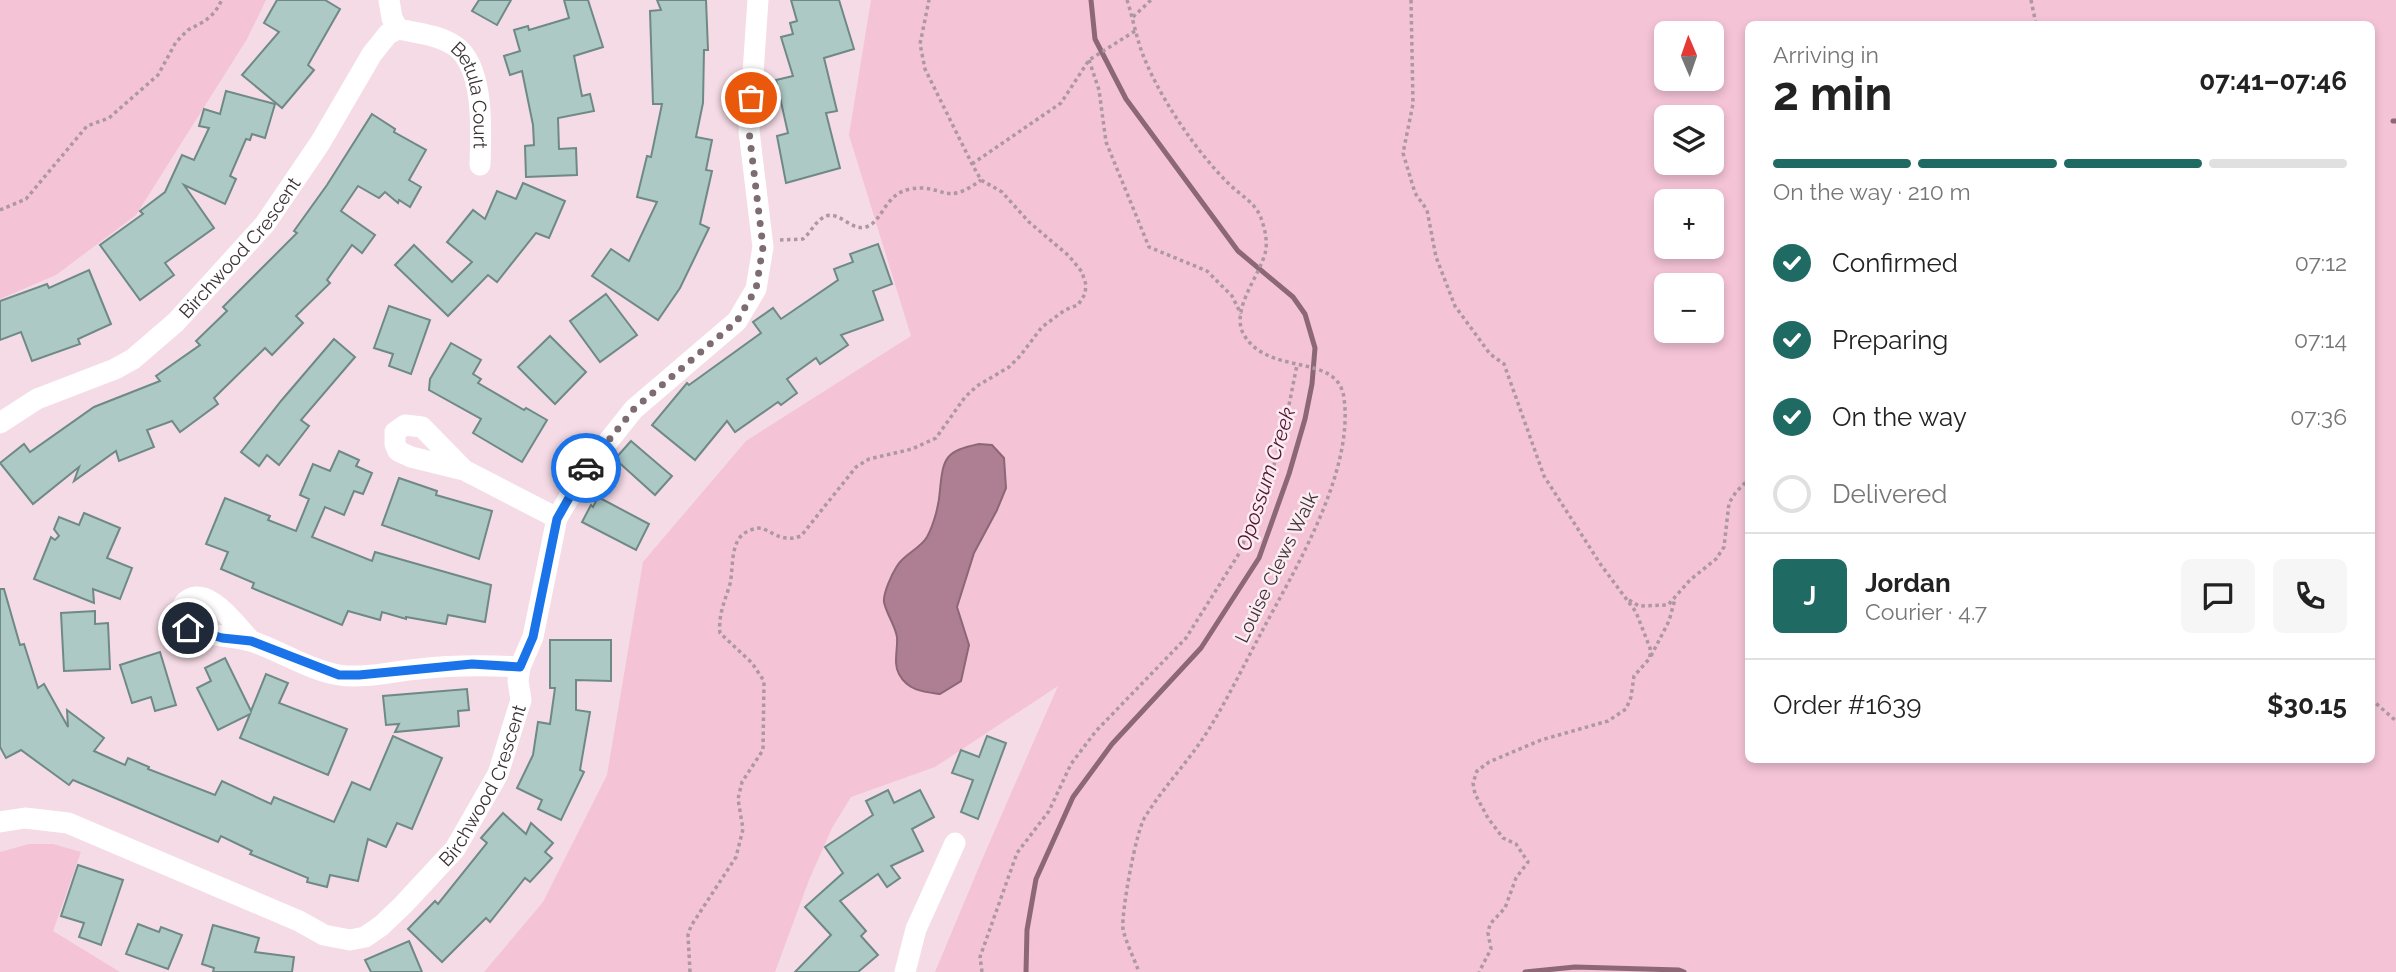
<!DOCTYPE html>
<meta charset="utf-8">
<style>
:root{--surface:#fff;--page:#f6f6f6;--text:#222;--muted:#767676;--line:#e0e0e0;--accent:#206a64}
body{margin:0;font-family:Raleway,sans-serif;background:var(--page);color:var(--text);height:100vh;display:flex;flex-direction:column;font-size:26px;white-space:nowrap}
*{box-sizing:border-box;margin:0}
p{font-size:23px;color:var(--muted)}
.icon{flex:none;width:38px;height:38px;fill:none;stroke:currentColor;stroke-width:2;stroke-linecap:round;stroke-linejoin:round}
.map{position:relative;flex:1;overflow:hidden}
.sheet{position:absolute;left:1745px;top:21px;width:630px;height:742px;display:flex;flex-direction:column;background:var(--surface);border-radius:10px;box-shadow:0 4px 10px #0003}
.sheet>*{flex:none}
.needle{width:46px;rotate:358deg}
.controls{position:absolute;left:1654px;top:21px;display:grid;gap:14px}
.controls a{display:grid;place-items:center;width:70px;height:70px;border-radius:10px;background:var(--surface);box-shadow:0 4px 10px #0003;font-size:35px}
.pin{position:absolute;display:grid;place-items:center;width:60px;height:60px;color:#fff;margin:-30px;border:4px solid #fff;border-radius:50%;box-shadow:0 2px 7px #0007}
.courier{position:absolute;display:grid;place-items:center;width:70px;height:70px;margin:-35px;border:5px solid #1a73e8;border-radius:50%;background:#fff;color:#222;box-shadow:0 2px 9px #0007}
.headline em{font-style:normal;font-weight:700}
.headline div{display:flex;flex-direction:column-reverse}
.headline{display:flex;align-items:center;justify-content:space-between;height:119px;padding:0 28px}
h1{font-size:46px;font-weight:700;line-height:52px}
.bar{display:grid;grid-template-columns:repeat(4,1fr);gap:10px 7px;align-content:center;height:84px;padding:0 28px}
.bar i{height:9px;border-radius:5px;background:var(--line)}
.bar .current{background:var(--accent)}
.bar p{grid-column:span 4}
.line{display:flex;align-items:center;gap:18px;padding:0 28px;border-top:2px solid var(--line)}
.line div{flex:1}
.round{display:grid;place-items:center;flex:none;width:74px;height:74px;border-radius:10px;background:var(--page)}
ol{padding:0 28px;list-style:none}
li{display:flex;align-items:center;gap:21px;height:77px}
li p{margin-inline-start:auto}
li .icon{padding:7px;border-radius:50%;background:var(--accent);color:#fff;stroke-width:4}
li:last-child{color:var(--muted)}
li i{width:38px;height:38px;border:4px solid var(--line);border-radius:50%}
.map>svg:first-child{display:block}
.green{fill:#f4c3d6;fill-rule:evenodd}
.water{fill:#ae7e92;stroke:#8c6776;stroke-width:2}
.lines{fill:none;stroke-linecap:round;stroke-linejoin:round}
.stream{stroke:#8c6776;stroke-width:5}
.building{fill:#adc9c5;stroke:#6e8986;stroke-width:2}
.path{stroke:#ac98a0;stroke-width:3.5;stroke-dasharray:3.5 3.5;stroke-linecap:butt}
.minor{stroke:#fff;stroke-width:21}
.done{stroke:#7d6d73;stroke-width:7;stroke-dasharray:0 12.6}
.route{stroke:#1a73e8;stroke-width:9}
.labels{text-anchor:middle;stroke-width:5;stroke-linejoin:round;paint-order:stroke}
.street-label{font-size:19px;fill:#3c3236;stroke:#fcecf2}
.water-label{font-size:21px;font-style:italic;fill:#511433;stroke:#fcecf2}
</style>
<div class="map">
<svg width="2396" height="972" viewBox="0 0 2396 972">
<rect width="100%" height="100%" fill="#f5dbe5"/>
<!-- green -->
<g class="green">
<path d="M0,0H266L247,39L136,215L56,275L0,299Z"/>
<path d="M871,0H2396V972H935L984,855L1058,686L935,767L851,797L832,828L809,880L775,972H484L543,902L607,775L643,562L746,441L911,336L849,135ZM1748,24H2371V760H1748ZM1666,33H1712V79H1666ZM1666,117H1712V163H1666ZM1666,201H1712V247H1666ZM1666,285H1712V331H1666Z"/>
<path d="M29,844H53L81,852L53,931L120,972H0V852Z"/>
</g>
<!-- water -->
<path class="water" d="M979,444L992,445L1004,458L1006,488L997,510L974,553L957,607L969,645L961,681L940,694C924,692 908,691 899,674C893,664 898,649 897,637C895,625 886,613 884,602C883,593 892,574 897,566C904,554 920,549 927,537C934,524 939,505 940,490C943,457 946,451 979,444Z"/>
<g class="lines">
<!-- stream -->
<g class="stream">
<path d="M2393,121H2396"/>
<path d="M1026,972L1027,930L1036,879L1073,797L1112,744L1201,648L1259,558L1289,474L1305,419L1312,384L1315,348L1305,314L1293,297L1238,251L1126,99L1095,39L1091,0"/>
<path d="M1525,972L1575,967L1679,970L1684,972"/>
</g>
</g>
<!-- building -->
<g class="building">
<path d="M277,0H325L340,9L308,65L314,70L282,108L242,75L279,32L264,23Z"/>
<path d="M479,0H511L497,25L472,11Z"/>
<path d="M564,0H588L603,47L574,56L582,96L590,94L594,111L558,118L559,149L576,148L577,175L526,177L525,146L534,145L533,125L522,71L510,75L504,56L520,51L514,30L528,26L529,30L569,18Z"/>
<path d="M657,0H706L708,50H704L703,103L696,137L712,140L706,170L712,171L700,224L709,228L680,288L658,320L592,276L611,249L629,261L657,202L637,197L647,156L651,157L662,104H653L650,11L661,10Z"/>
<path d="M791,0H839L854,49L824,58L837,111L826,113L840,168L786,183L777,136L788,133L776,80L793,76L781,37L793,34L790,23L797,21Z"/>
<path d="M226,91L275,104L265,138L252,134L250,140L246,139L230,176L236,179L225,204L184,185L214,228L165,263L174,275L140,300L100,245L143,214L140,211L165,192L182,155L194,160L209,128L199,126L204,109L220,114Z"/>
<path d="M372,114L395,129L394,132L426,150L409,180L421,187L410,207L399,200L398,203L385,192L379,198L358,186L341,211L375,235L362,253L352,245L327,280L330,283L296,316L303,323L272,355L265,348L214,398L218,404L180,432L172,421L147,430L154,447L119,461L116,451L74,481L79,467L33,504L0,463L24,444L30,452L94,407L160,381L156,376L200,345L196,341L227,311L223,307L297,233L294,231L327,185Z"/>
<path d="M523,183L565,201L549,238L536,233L497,282L488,275L448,316L395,265L414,245L452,282L472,262L447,242L473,210L485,219L497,191L516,199Z"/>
<path d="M878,244L892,284L873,291L883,320L841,335L848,345L820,364L816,358L787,379L797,393L781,405L778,402L735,432L727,421L695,460L652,425L687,383L689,385L761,333L753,322L773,308L781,319L838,280L834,269L853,262L850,254Z"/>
<path d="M89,270L111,324L78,339L80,344L32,361L21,332L0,340V301L47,284L49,288Z"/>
<path d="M606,294L637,335L600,362L570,321Z"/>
<path d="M389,306L430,320L411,374L389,366L393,354L374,348Z"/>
<path d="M550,336L586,372L555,404L518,367Z"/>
<path d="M334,339L355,357L301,420L309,426L279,465L267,455L259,466L241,452L281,401Z"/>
<path d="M451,343L481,360L473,374L481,379L478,383L524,410L526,408L547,420L522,462L473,433L481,419L429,390L430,379Z"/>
<path d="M631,441L672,476L655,495L615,459Z"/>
<path d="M339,451L359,460L356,466L372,473L363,494L354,491L344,515L325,507L312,537L372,561L375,552L491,585L485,622L448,615L446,624L406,617V619L382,612L380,620L348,611L342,625L252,588L254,583L221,569L228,552L206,544L225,498L270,516L268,520L296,531L309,499L300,495L313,464L330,471Z"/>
<path d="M399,478L437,491L436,495L492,511L479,559L382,525Z"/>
<path d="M598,497L649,524L636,550L582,522L591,505L593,507Z"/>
<path d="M84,513L120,528L107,558L132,568L120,599L93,589L94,603L34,579L51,537L55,540L59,536L54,529L59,517L79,525Z"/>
<path d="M0,589H4L20,645L24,644L38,688L44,684L68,727L67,710L104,738L94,751L125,765L128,758L149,767L148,769L215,795L222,781L271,804L274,797L334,822L352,782L370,790L393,736L442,758L412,829L397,823L386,847L368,839L358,881L330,875L327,887L307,882L308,878L250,854L252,851L221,836L218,842L73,780L69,785L21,750L6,758L0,747Z"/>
<path d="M95,611V624L108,623L110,669L64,671L61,613Z"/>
<path d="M550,640H611V681L576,680V710L590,712L580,770L584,772L561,820L538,809L542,800L517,788L533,755L538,722L550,724L555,688H550Z"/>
<path d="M160,652L176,705L155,711L151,697L132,703L120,665Z"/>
<path d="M225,658L251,711L266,674L288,683L279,703L347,729L328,775L240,738L250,714L218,730L197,688L211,681L205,668Z"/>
<path d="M467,689L469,710L458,711L459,726L395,732L399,724L386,725L383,696Z"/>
<path d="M987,736L1006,743L978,819L961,812L973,780L952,773L961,750L979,757Z"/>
<path d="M888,790L894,803L920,790L934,817L912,829L923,851L891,866L900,878L887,887L878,874L840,901L866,931L861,936L878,955L858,972H795L831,935L805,907L843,873L825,847L873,815L866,801Z"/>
<path d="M503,813L526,834L531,823L553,843L545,852L552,858L530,882L525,878L490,922L486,918L442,962L408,929L435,901L438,904L487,843L481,838Z"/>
<path d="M78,865L123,880L101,945L79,937L84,923L61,916Z"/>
<path d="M138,924L159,932L161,927L182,935L168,969L126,954Z"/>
<path d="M213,925L259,938L255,952L294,957L292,972H213L214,968L202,964Z"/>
<path d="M409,941L422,972H371L365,960Z"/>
</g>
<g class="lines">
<!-- path -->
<g class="path">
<path d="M1127,0C1133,18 1136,37 1143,55C1154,83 1171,111 1188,135C1200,152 1214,169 1228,183C1241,196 1257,203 1262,221C1265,230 1267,239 1266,249C1262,274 1229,309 1244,335C1269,377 1338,352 1344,398C1354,473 1295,569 1261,633C1244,665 1228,698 1209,729C1190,760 1164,786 1145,817C1136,830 1121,914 1123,929C1126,943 1134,958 1139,972"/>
<path d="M1411,0L1413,104L1403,153L1415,193L1427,210L1436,257L1455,306L1490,354L1504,364L1544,476L1601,565L1636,612L1650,648V658L1634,676L1631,697L1626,709L1608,721L1541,740L1489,762L1477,771L1473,783L1475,794L1488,818L1503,838L1516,844L1528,862L1516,878L1505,908L1490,924L1488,933L1491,949L1479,972"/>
<path d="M2031,0L2036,24"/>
<path d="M1133,17L1151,0"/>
<path d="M1089,60L1099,90L1106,142L1149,247L1207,271L1232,296L1241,314"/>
<path d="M972,164L1061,103L1089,60L1135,31"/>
<path d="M0,210L26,199L87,126L109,118L158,75L176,42L188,30L205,21L215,12L222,0"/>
<path d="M780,240L803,239C810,233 814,224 821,219C837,206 850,232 866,227C883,222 884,194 910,189C945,183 943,208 981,180"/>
<path d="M1629,600L1639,606L1668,605L1690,580L1716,559L1724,547L1729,503L1736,492L1748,480"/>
<path d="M1651,656L1669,621L1675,599"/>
<path d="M2371,699L2396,721"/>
<path d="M690,972L688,935L691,926L736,857L743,829L738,799L742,782L763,750L764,681L752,663L720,633C718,615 725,601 730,584C733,570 731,553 738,540C743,532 752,528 762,528C776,535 785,542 801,536L856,467L869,459L912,449L936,438L965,397L977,386L1009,367L1020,356L1042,327L1065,310L1078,305L1085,294L1086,285L1082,272L1069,256L1029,222L1002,192L981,180L972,164L925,69L920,44L929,0"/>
<path d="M982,972L980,957L1017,853L1049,811L1071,764L1096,731L1186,638L1240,552L1257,505L1272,472L1286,420L1297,365"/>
</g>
<!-- minor -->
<g class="minor">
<path id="s1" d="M398,29C417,33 439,35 455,46C485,67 481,132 480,165"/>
<path id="s2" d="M0,423L37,399L115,369L133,359L176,322L265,224L320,143L372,54L388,34L398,29L392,18L389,0"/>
<path d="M464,470L422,427L405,425L395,432V444L398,451L411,457L464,470L557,518"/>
<path d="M251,641C240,629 220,603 204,598C180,591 171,623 197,631C216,637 236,636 254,642C282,652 310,670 339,675C364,679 393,671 419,669C453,665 485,665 520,667"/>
<path id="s3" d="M0,822L25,818L68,823L299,921L324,935L350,940L365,937L381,926L403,905L455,849L498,774L521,700L518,681L520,667L533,637L557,518L586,469L634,409L737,321L756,289L763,247L749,131L758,0"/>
<path d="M905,972L916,929L955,843"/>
</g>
</g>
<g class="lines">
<!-- done -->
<path class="done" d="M586,468L634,409L737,321L756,289L763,247L749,131L751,98"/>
<!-- route -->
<path class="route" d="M188,628L222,638L251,641L339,675H359L472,664L520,667L533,637L557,519L586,468"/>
</g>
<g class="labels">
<!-- street labels -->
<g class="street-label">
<text dy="7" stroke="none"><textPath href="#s1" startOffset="114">Betula Court</textPath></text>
<text dy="7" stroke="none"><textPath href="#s2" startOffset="303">Birchwood Crescent</textPath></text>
<text transform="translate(1276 567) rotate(-64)" y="7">Louise Clews Walk</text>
<text dy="7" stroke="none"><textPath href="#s3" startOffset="586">Birchwood Crescent</textPath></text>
</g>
<!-- water labels -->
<g class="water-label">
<text transform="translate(1266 479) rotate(-72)" y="7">Opossum Creek</text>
</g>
</g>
</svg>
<div class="controls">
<a><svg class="needle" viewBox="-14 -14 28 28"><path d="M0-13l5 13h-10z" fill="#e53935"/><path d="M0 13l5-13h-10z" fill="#767676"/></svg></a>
<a><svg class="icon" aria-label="layers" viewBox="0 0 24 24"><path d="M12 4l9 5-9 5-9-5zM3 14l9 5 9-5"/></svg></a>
<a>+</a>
<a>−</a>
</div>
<div class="pin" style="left:751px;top:98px;background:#ea580c"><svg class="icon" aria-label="bag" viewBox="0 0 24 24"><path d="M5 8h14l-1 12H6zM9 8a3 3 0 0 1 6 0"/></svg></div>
<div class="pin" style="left:188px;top:628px;background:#1f2937"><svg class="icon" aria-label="home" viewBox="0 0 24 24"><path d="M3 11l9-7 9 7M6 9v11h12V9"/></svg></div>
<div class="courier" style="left:586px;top:468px"><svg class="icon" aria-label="car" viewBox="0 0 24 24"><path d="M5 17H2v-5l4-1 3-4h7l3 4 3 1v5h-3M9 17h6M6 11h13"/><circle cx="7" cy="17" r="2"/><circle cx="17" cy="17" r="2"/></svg></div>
<section class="sheet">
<div class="headline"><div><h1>2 min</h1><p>Arriving in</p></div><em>07:41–07:46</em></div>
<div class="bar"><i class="current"></i><i class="current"></i><i class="current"></i><i></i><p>On the way · 210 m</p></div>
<ol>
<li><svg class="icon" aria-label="check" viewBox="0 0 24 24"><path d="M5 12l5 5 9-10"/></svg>Confirmed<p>07:12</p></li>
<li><svg class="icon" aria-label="check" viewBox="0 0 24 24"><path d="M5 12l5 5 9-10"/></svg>Preparing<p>07:14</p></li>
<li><svg class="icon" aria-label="check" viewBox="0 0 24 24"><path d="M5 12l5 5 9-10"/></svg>On the way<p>07:36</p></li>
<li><i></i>Delivered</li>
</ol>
<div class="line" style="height:126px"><b class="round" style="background:var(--accent);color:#fff">J</b><div><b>Jordan</b><p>Courier · 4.7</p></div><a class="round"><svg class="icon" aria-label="chat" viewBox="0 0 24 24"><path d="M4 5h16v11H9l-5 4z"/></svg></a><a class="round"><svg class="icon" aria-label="phone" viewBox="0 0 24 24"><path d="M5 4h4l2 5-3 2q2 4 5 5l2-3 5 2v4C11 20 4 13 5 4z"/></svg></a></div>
<div class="line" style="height:91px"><div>Order #1639</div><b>$30.15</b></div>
</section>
</div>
